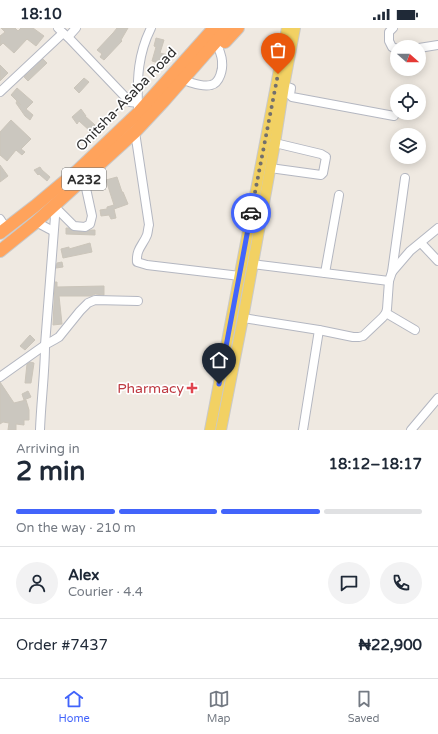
<!DOCTYPE html>
<meta charset="utf-8">
<style>
:root{--surface:#fff;--page:#f2f2f3;--text:#1f2937;--muted:#747a83;--line:#e0e1e3;--accent:#4264fb}
body{margin:0;font-family:"Varela Round",sans-serif;background:var(--page);color:var(--text);height:100vh;display:flex;flex-direction:column;font-size:15px;white-space:nowrap}
*{box-sizing:border-box;margin:0}
p{font-size:13px;color:var(--muted)}
.icon{flex:none;width:22px;height:22px;fill:none;stroke:currentColor;stroke-width:2;stroke-linecap:round;stroke-linejoin:round}
.map{position:relative;height:402px;overflow:hidden}
.panel{display:flex;flex-direction:column;background:var(--surface);flex:1}
.panel>*{flex:none}
.needle{width:26px;rotate:111deg}
.buttons{position:absolute;left:390px;top:12px;display:grid;gap:8px}
.buttons a{display:grid;place-items:center;width:36px;height:36px;border-radius:50%;background:var(--surface);box-shadow:0 2px 10px #0003;font-size:20px}
.pin{position:absolute;display:grid;place-items:center;width:34px;height:34px;color:#fff;margin:-41px -17px;border-radius:50% 50% 50% 0;rotate:-45deg;box-shadow:0 0 4px #0007}
.pin .icon{rotate:45deg}
.courier{position:absolute;display:grid;place-items:center;width:40px;height:40px;margin:-20px;border:3px solid #4264fb;border-radius:50%;background:#fff;color:#222;box-shadow:0 1px 5px #0007}
.overview em{font-style:normal;font-weight:700}
.overview div{display:flex;flex-direction:column-reverse}
.overview{display:flex;align-items:center;justify-content:space-between;height:68px;padding:0 16px}
h1{font-size:26px;font-weight:700;line-height:30px}
.bar{display:grid;grid-template-columns:repeat(4,1fr);gap:6px 4px;align-content:center;height:48px;padding:0 16px}
.bar i{height:5px;border-radius:3px;background:var(--line)}
.bar .current{background:var(--accent)}
.bar p{grid-column:span 4}
.line{display:flex;align-items:center;gap:10px;padding:0 16px;border-top:1px solid var(--line)}
.line div{flex:1}
.round{display:grid;place-items:center;flex:none;width:42px;height:42px;border-radius:21px;background:var(--page)}
.status{display:flex;justify-content:space-between;align-items:center;height:28px;padding:0 20px;background:var(--surface);direction:ltr}
.status svg{height:11px;fill:currentColor}
.menu{display:flex;justify-content:space-around;align-items:center;height:56px;border-top:1px solid var(--line);background:var(--surface);font-size:11px;color:var(--muted)}
.menu a{display:grid;justify-items:center;gap:2px}
.menu .current{color:var(--accent)}
.map>svg:first-child{display:block}
.building{fill:#cbc7bf;stroke:#cbc5ba}
.lines{fill:none;stroke-linecap:round;stroke-linejoin:round}
.minor-casing{stroke:#b4b7c1;stroke-width:10}
.major-casing{stroke:#c9c9c9;stroke-width:12}
.highway-casing{stroke:#c9c9c9;stroke-width:14}
.minor{stroke:#fff;stroke-width:8}
.major{stroke:#f2d163;stroke-width:10}
.highway{stroke:#ffa35c;stroke-width:12}
.done{stroke:#726f6d;stroke-width:4;stroke-dasharray:0 7.2}
.route{stroke:#4264fb;stroke-width:5}
.health-dot{fill:#e0444e;stroke:#fff;stroke-width:1.5}
.labels{text-anchor:middle;stroke-width:3.5;stroke-linejoin:round;paint-order:stroke}
.shield{fill:#fff;stroke:#6d6d6d;stroke-width:1}
.shield-label{font-size:13px;font-weight:bold;fill:#2e2e2e}
.street-label{font-size:14px;fill:#2e2e2e;stroke:#fff}
.health-label{font-size:14px;fill:#be3a42;stroke:#fff;text-anchor:end}
</style>
<div class="status"><b>18:10</b><svg viewBox="0 0 49 12"><path d="M0 12V9h3v3zM5 12V6h3v6zM10 12V3h3v9zM15 12V0h3v12zM26 1h20v11H26zM47 4h2v5h-2z"/></svg></div>
<div class="map">
<svg width="438" height="402" viewBox="0 0 438 402">
<rect width="100%" height="100%" fill="#efe9e1"/>
<!-- building -->
<g class="building">
<path d="M1,0H15L18,3L21,0H33L44,8L36,18L27,11L14,25L3,15L0,18V8L5,4Z"/>
<path d="M117,0H128L121,12L122,13L104,32L100,29L102,26L97,22L113,5Z"/>
<path d="M156,10L164,12L160,25L168,27L165,37L152,33L156,19L154,18Z"/>
<path d="M43,31L47,35L28,53L24,49Z"/>
<path d="M0,37L8,45L0,53Z"/>
<path d="M84,50L89,54L79,65L74,60Z"/>
<path d="M17,60L33,74L26,81L33,87L30,92L25,88L16,75L17,73L21,77L11,67Z"/>
<path d="M81,81L86,88H85L95,97L90,103L79,93L77,96L72,89Z"/>
<path d="M11,92L31,111L21,121L25,124L22,127L16,122L7,133L0,127V104Z"/>
<path d="M0,137L8,148L0,154Z"/>
<path d="M40,139L42,142L50,149L47,153L39,146L38,147L34,142Z"/>
<path d="M117,149L122,164H123L128,176L114,181L116,190L111,191L109,187L101,188L100,182L107,181V179L114,177L106,152Z"/>
<path d="M66,200H69L74,203L84,204L91,202H95V207L66,206Z"/>
<path d="M90,215L92,224L63,230L61,221L69,219V221Z"/>
<path d="M62,234L63,239L56,240L57,235Z"/>
<path d="M55,254H57V259L104,258V267L95,266L91,268H59L62,296L53,297Z"/>
<path d="M30,307L35,312L25,322L20,318Z"/>
<path d="M30,334L34,335L31,355H25L27,336Z"/>
<path d="M0,354L14,375L26,372L29,382V392H24V397L16,396V402H8L9,395L3,394L0,396Z"/>
<path d="M28,363L31,369L24,372L22,366Z"/>
</g>
<g class="lines">
<defs>
<g id="minor">
<path d="M58,0L63,5L68,9L130,74L138,75"/>
<path d="M393,0L389,4V13L392,19L397,21"/>
<path d="M68,9L76,0"/>
<path d="M419,20L438,17"/>
<path d="M189,54C196,56 203,59 211,57C220,55 223,41 222,33C222,29 220,25 219,21"/>
<path d="M284,58L291,60L290,67L292,69L394,88"/>
<path d="M0,64L63,5"/>
<path d="M138,79C137,50 138,26 151,0"/>
<path d="M135,104L149,197C148,200 148,204 147,207C143,217 136,221 137,234L147,237L240,248"/>
<path d="M270,140L321,147L323,145L326,129L321,126L275,115"/>
<path d="M55,179L74,198L85,199L90,196L92,188L84,151"/>
<path d="M0,191L6,200"/>
<path d="M36,194L53,203"/>
<path d="M421,215L438,233"/>
<path d="M252,236L389,253"/>
<path d="M392,244L410,223L438,200"/>
<path d="M325,245L339,167"/>
<path d="M386,285L415,302"/>
<path d="M243,290L319,302L353,309H359L363,308L383,289L386,285L387,281L389,253L392,244L405,150"/>
<path d="M0,349L45,317L54,312L59,309L80,283L88,275L95,272L138,273"/>
<path d="M40,402C41,373 45,345 45,317L56,176"/>
<path d="M303,402L319,302"/>
<path d="M411,402L438,370"/>
</g>
<g id="major">
<path d="M210,402L287,0"/>
<path d="M221,402L243,290L275,115L284,58L295,0"/>
</g>
<g id="highway">
<path d="M225,14L238,0"/>
<path d="M0,205L35,178L78,142L139,84L214,0"/>
<path d="M0,223L36,194L135,104L163,74L228,0"/>
</g>
</defs>
<!-- minor casing -->
<use href="#minor" class="minor-casing"/>
<!-- major casing -->
<use href="#major" class="major-casing"/>
<!-- highway casing -->
<use href="#highway" class="highway-casing"/>
<!-- minor -->
<use href="#minor" class="minor"/>
<!-- major -->
<use href="#major" class="major"/>
<!-- highway -->
<use href="#highway" class="highway"/>
</g>
<g class="lines">
<!-- done -->
<path class="done" d="M251,185L278,46"/>
<!-- route -->
<path class="route" d="M219,356L251,185"/>
</g>
<!-- markers -->
<path class="health-dot" d="M190 354h4v4h4v4h-4v4h-4v-4h-4v-4h4z"/>
<g class="labels">
<!-- shield labels -->
<rect class="shield" x="62" y="140" width="44" height="22" rx="3"/>
<g class="shield-label">
<text x="84" y="156">A232</text>
</g>
<!-- street labels -->
<g class="street-label">
<text transform="translate(126 71) rotate(-46)" y="5">Onitsha-Asaba Road</text>
</g>
<!-- health labels -->
<g class="health-label">
<text x="184" y="365">Pharmacy</text>
</g>
</g>
</svg>
<div class="buttons">
<a><svg class="needle" viewBox="-14 -14 28 28"><path d="M0-13l5 13h-10z" fill="#e53935"/><path d="M0 13l5-13h-10z" fill="#747a83"/></svg></a>
<a><svg class="icon" aria-label="locate" viewBox="0 0 24 24"><circle cx="12" cy="12" r="6"/><path d="M12 2v4M12 18v4M2 12h4M18 12h4"/></svg></a>
<a><svg class="icon" aria-label="layers" viewBox="0 0 24 24"><path d="M12 4l9 5-9 5-9-5zM3 14l9 5 9-5"/></svg></a>
</div>
<div class="pin" style="left:278px;top:46px;background:#ea580c"><svg class="icon" aria-label="bag" viewBox="0 0 24 24"><path d="M5 8h14l-1 12H6zM9 8a3 3 0 0 1 6 0"/></svg></div>
<div class="pin" style="left:219px;top:356px;background:#1f2937"><svg class="icon" aria-label="home" viewBox="0 0 24 24"><path d="M3 11l9-7 9 7M6 9v11h12V9"/></svg></div>
<div class="courier" style="left:251px;top:185px"><svg class="icon" aria-label="car" viewBox="0 0 24 24"><path d="M5 17H2v-5l4-1 3-4h7l3 4 3 1v5h-3M9 17h6M6 11h13"/><circle cx="7" cy="17" r="2"/><circle cx="17" cy="17" r="2"/></svg></div>
</div>
<section class="panel">
<div class="overview"><div><h1>2 min</h1><p>Arriving in</p></div><em>18:12–18:17</em></div>
<div class="bar"><i class="current"></i><i class="current"></i><i class="current"></i><i></i><p>On the way · 210 m</p></div>
<div class="line" style="height:72px"><a class="round"><svg class="icon" aria-label="person" viewBox="0 0 24 24"><circle cx="12" cy="8" r="4"/><path d="M4 21q1-7 8-7t8 7"/></svg></a><div><b>Alex</b><p>Courier · 4.4</p></div><a class="round"><svg class="icon" aria-label="chat" viewBox="0 0 24 24"><path d="M4 5h16v11H9l-5 4z"/></svg></a><a class="round"><svg class="icon" aria-label="phone" viewBox="0 0 24 24"><path d="M5 4h4l2 5-3 2q2 4 5 5l2-3 5 2v4C11 20 4 13 5 4z"/></svg></a></div>
<div class="line" style="height:52px"><div>Order #7437</div><b>₦22,900</b></div>
</section>
<nav class="menu">
<a class="current"><svg class="icon" aria-label="home" viewBox="0 0 24 24"><path d="M3 11l9-7 9 7M6 9v11h12V9"/></svg>Home</a>
<a><svg class="icon" aria-label="map" viewBox="0 0 24 24"><path d="M3 6l6-2 6 2 6-2v14l-6 2-6-2-6 2zM9 4v14M15 6v14"/></svg>Map</a>
<a><svg class="icon" aria-label="saved" viewBox="0 0 24 24"><path d="M7 4h10v16l-5-4-5 4z"/></svg>Saved</a>
</nav>
